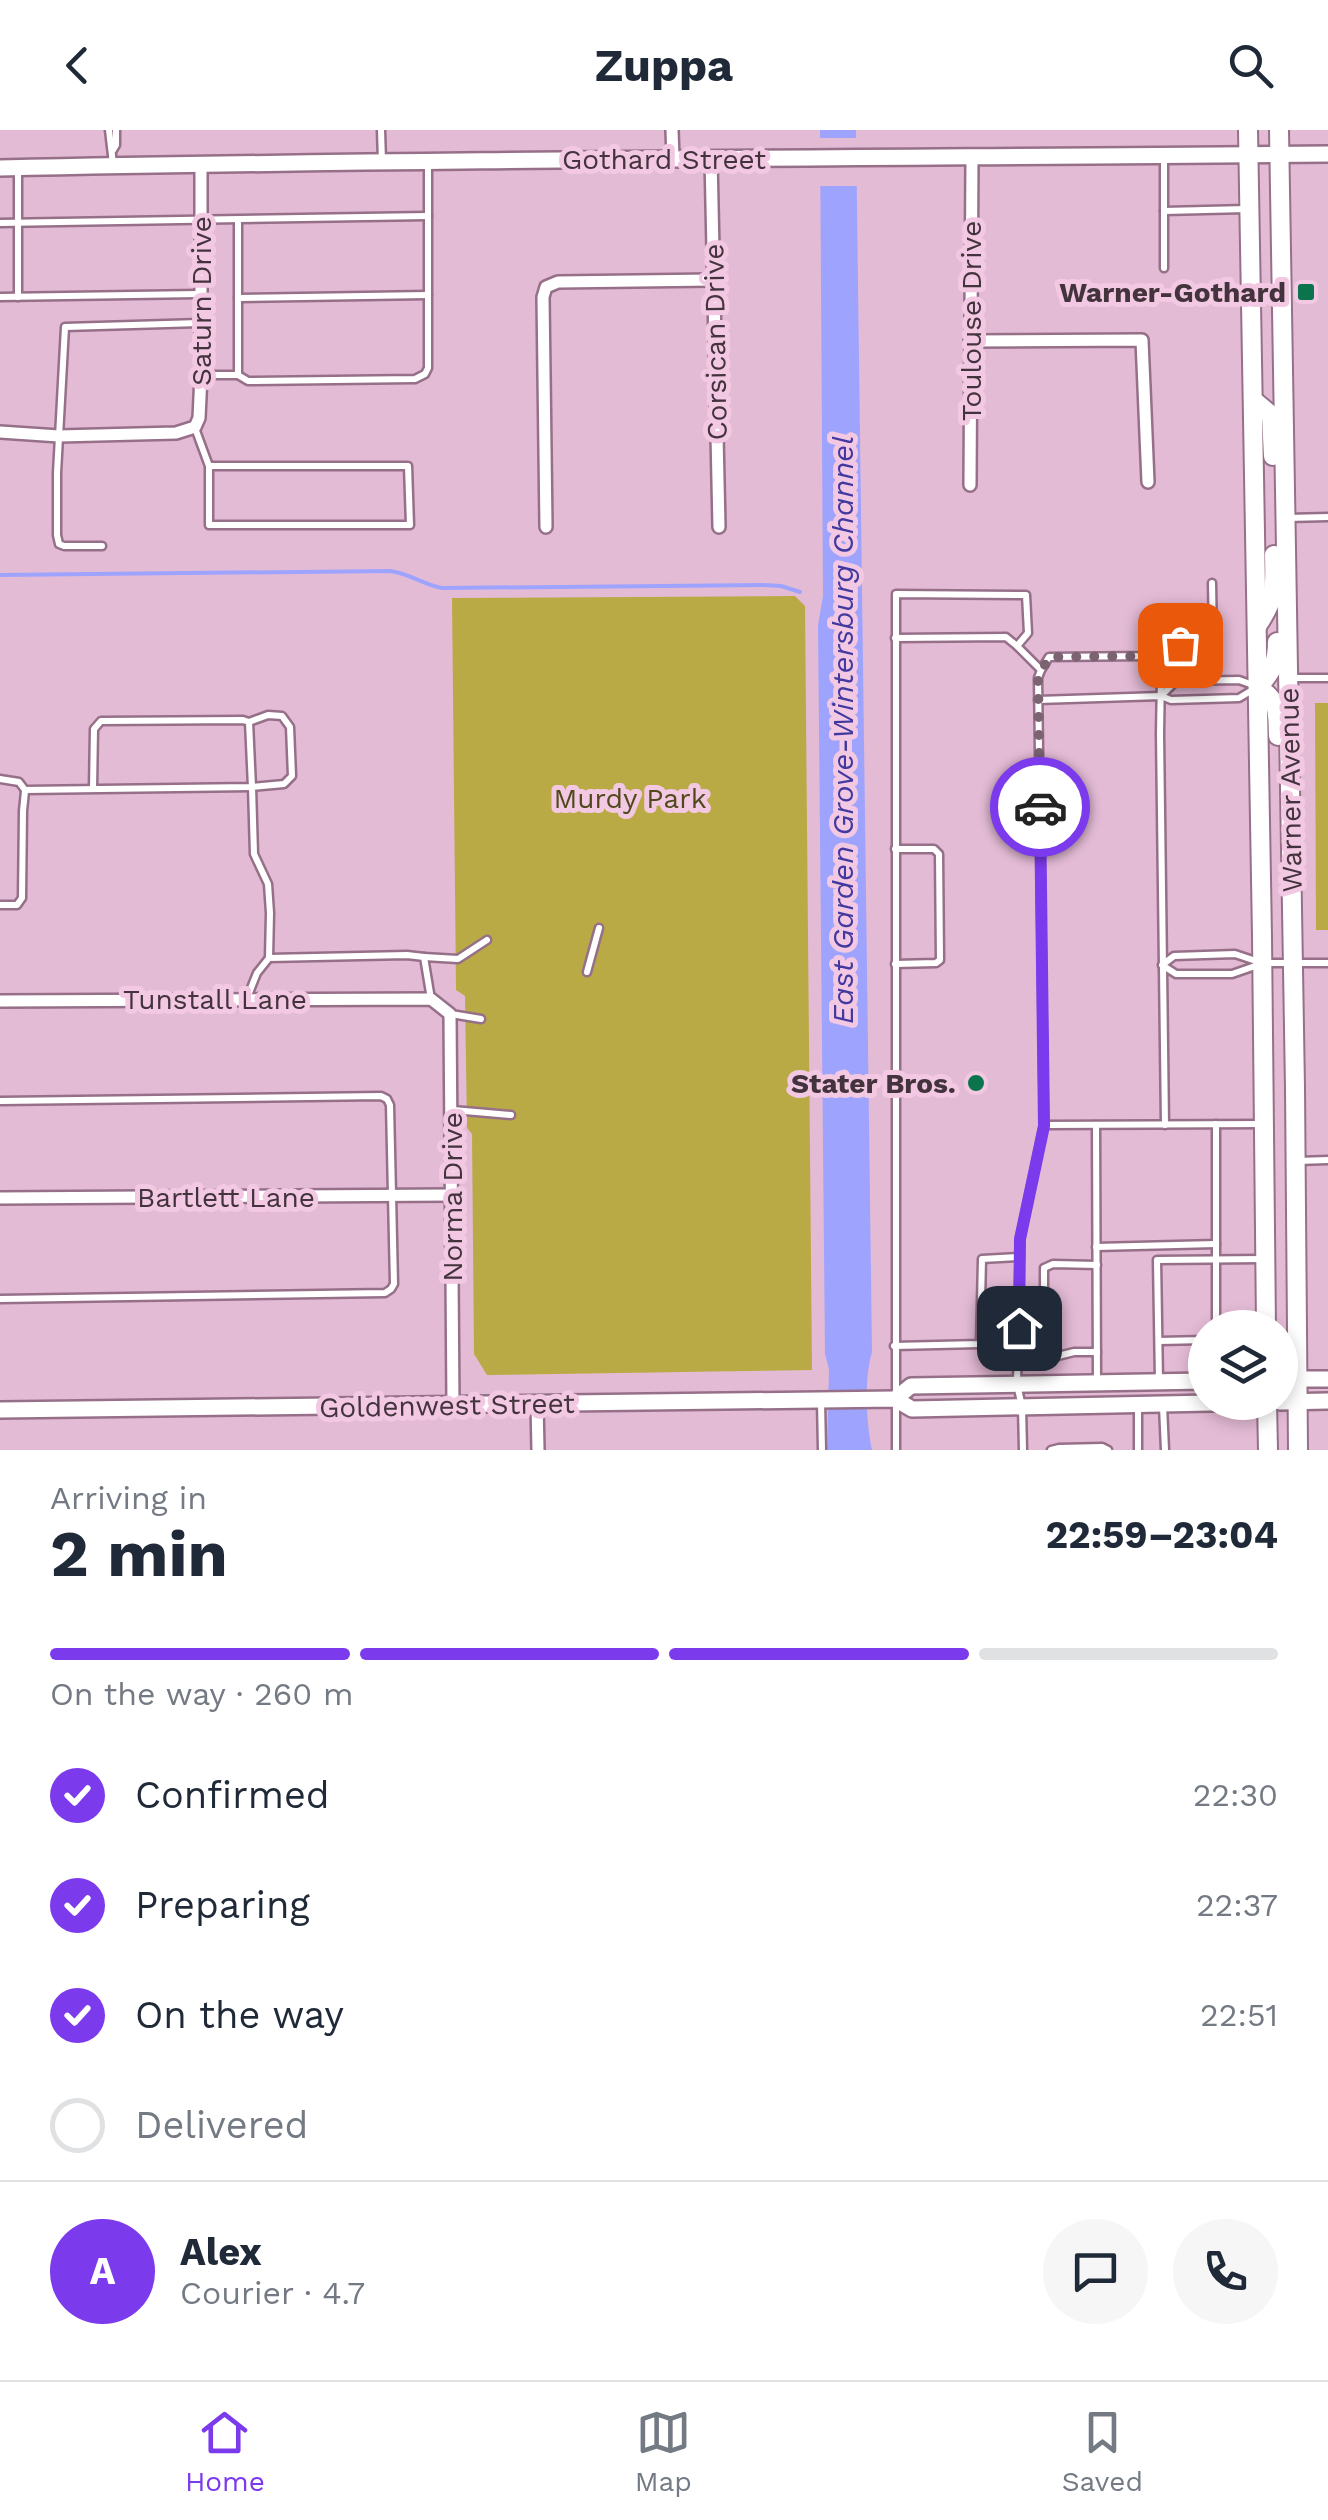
<!DOCTYPE html>
<meta charset="utf-8">
<style>
:root{--surface:#fff;--page:#f6f6f7;--text:#1f2937;--muted:#747a83;--line:#e0e1e3;--accent:#7c3aed}
body{margin:0;font-family:"Work Sans",sans-serif;background:var(--page);color:var(--text);height:100vh;display:flex;flex-direction:column;font-size:38px;white-space:nowrap}
*{box-sizing:border-box;margin:0}
p{font-size:32px;color:var(--muted)}
.icon{flex:none;width:55px;height:55px;fill:none;stroke:currentColor;stroke-width:2;stroke-linecap:round;stroke-linejoin:round}
.map{position:relative;height:1320px;overflow:hidden}
.panel{display:flex;flex-direction:column;background:var(--surface);flex:1}
.panel>*{flex:none}
.buttons{position:absolute;left:1188px;top:1180px;display:grid;gap:20px}
.buttons a{display:grid;place-items:center;width:110px;height:110px;border-radius:50%;background:var(--surface);box-shadow:0 5px 15px #0003;font-size:50px}
.pin{position:absolute;display:grid;place-items:center;width:85px;height:85px;color:#fff;margin:-42px;border-radius:20px;box-shadow:0 5px 15px #0006}
.courier{position:absolute;display:grid;place-items:center;width:100px;height:100px;margin:-50px;border:8px solid #7c3aed;border-radius:50%;background:#fff;color:#222;box-shadow:0 2px 12px #0007}
.headline em{font-style:normal;font-weight:700}
.headline div{display:flex;flex-direction:column-reverse}
.headline{display:flex;align-items:center;justify-content:space-between;height:170px;padding:0 50px}
h1{font-size:65px;font-weight:700;line-height:75px}
.bar{display:grid;grid-template-columns:repeat(4,1fr);gap:15px 10px;align-content:center;height:120px;padding:0 50px}
.bar i{height:12px;border-radius:8px;background:var(--line)}
.bar .current{background:var(--accent)}
.bar p{grid-column:span 4}
.line{display:flex;align-items:center;gap:25px;padding:0 50px;border-top:2px solid var(--line)}
.line div{flex:1}
.round{display:grid;place-items:center;flex:none;width:105px;height:105px;border-radius:52px;background:var(--page)}
ol{padding:0 50px;list-style:none}
li{display:flex;align-items:center;gap:30px;height:110px}
li p{margin-inline-start:auto}
li .icon{padding:10px;border-radius:50%;background:var(--accent);color:#fff;stroke-width:4}
li:last-child{color:var(--muted)}
li i{width:55px;height:55px;border:5px solid var(--line);border-radius:50%}
header{display:flex;justify-content:space-between;align-items:center;height:130px;padding:0 50px;background:var(--surface);font-size:45px;font-weight:700}
.tabs{display:flex;justify-content:space-around;align-items:center;height:140px;border-top:2px solid var(--line);background:var(--surface);font-size:28px;color:var(--muted)}
.tabs a{display:grid;justify-items:center;gap:5px}
.tabs .current{color:var(--accent)}
.map>svg:first-child{display:block}
.green{fill:#baaa46}
.water{fill:#9ea3fe}
.pier{fill:#e4bbd5}
.lines{fill:none;stroke-linecap:round;stroke-linejoin:round}
.stream{stroke:#9ea3fe;stroke-width:4}
.lane-casing{stroke:#967088;stroke-width:11}
.street-casing{stroke:#967088;stroke-width:16}
.secondary-casing{stroke:#967088;stroke-width:20}
.primary-casing{stroke:#967088;stroke-width:22}
.lane{stroke:#fff;stroke-width:6}
.street{stroke:#fff;stroke-width:11}
.secondary{stroke:#fff;stroke-width:15}
.primary{stroke:#fff;stroke-width:18}
.done{stroke:#7b6372;stroke-width:10;stroke-dasharray:0 18}
.route{stroke:#7c3aed;stroke-width:12}
.poi-dot{fill:#0b744c;stroke:#f2c8e2;stroke-width:4}
.labels{text-anchor:middle;stroke-width:10;stroke-linejoin:round;paint-order:stroke}
.street-label{font-size:28px;fill:#43333d;stroke:#f2c8e2}
.poi-label{font-size:28px;font-weight:bold;fill:#43333d;stroke:#f2c8e2;text-anchor:end}
.park-label{font-size:28px;fill:#50491c;stroke:#f2c8e2}
.water-label{font-size:30px;font-style:italic;fill:#4139a0;stroke:#f2c8e2}
</style>
<header><svg class="icon" aria-label="back" viewBox="0 0 24 24"><path d="M15 5l-7 7 7 7"/></svg>Zuppa<svg class="icon" aria-label="search" viewBox="0 0 24 24"><circle cx="10" cy="10" r="6"/><path d="M15 15l6 6"/></svg></header>
<div class="map">
<svg width="1328" height="1320" viewBox="0 0 1328 1320">
<rect width="100%" height="100%" fill="#e4bbd5"/>
<!-- green -->
<g class="green">
<path d="M795,466L805,476L812,1240L487,1245L474,1224L472,1004L467,998L465,866L456,860L452,468Z"/>
<path d="M1315,573H1328V800H1316Z"/>
</g>
<!-- water -->
<path class="water" d="M820,0H856L872,1222C864,1248 866,1293 872,1320H827L829,1239L825,1224L818,495L823,466Z"/>
<!-- pier -->
<path class="pier" d="M818,8H858V56H819Z"/>
<g class="lines">
<!-- stream -->
<path class="stream" d="M0,445L390,441C409,443 424,455 442,458L763,455L781,456L800,462"/>
<defs>
<g id="lane">
<path d="M109,0L113,34"/>
<path d="M381,0L382,31"/>
<path d="M113,20L116,15V0"/>
<path d="M1164,26V81L1247,79"/>
<path d="M18,38V167"/>
<path d="M1164,81V138"/>
<path d="M238,90V245"/>
<path d="M0,93L428,86"/>
<path d="M0,167L199,164"/>
<path d="M238,168L428,165"/>
<path d="M202,245H238L248,251L415,249L425,244L428,238V32"/>
<path d="M195,298L209,336H408L410,395H209V336"/>
<path d="M1287,388L1328,387"/>
<path d="M102,416H64L59,414L57,405V343L65,197L200,193"/>
<path d="M895,508L1006,507L1017,516"/>
<path d="M1159,522L1179,515H1207L1213,508L1212,453"/>
<path d="M1041,540L1049,527L1149,526L1159,522L1161,545L1160,603L1165,995"/>
<path d="M1290,548H1328"/>
<path d="M1162,565L1176,551L1239,550L1253,555"/>
<path d="M1038,570L1161,566L1171,570L1239,568L1254,559"/>
<path d="M0,649L19,652L25,660L252,657L249,592L243,590L101,591L94,599L93,659"/>
<path d="M0,775H17L22,768L23,681L25,661"/>
<path d="M424,827L458,829L487,810"/>
<path d="M269,828L407,825L424,827L431,869"/>
<path d="M895,834L936,833L940,830L939,724L934,719H895"/>
<path d="M1261,834L1232,844H1176L1162,835L1174,826L1235,824L1262,833H1328"/>
<path d="M587,842L599,798"/>
<path d="M247,868L257,843L269,828L270,783L268,754L254,724L252,657L284,654L292,646L290,597L282,586L268,585L249,592"/>
<path d="M451,884L481,889"/>
<path d="M0,971L381,966L387,969L390,975L394,1154L391,1159L385,1163L0,1169"/>
<path d="M453,980L511,985"/>
<path d="M1216,994V1198"/>
<path d="M1044,995L1263,994"/>
<path d="M1096,995L1097,1252"/>
<path d="M1297,1031L1328,1030"/>
<path d="M1096,1117L1216,1114"/>
<path d="M1097,1135L1053,1134L1044,1138V1216L1045,1223L1054,1227L1074,1222H1097"/>
<path d="M1159,1211L1205,1210"/>
<path d="M894,1216L980,1214L982,1129L1020,1127"/>
<path d="M1159,1251L1157,1130L1264,1129"/>
<path d="M821,1271L822,1320"/>
<path d="M1163,1276L1165,1320"/>
<path d="M1138,1277V1320"/>
<path d="M896,1320V464L1026,465L1028,503L1017,516L1041,540L1038,548L1044,995L1020,1109L1017,1254L1022,1277L1023,1320"/>
<path d="M1051,1320L1059,1318L1102,1317L1108,1320"/>
</g>
<g id="street">
<path d="M672,0L673,28"/>
<path d="M711,28L719,397"/>
<path d="M970,211L1142,210L1148,352"/>
<path d="M0,302L59,306L176,303L195,297L199,288L201,245V35"/>
<path d="M970,355L972,27"/>
<path d="M546,397L543,167L546,157L558,152L713,150"/>
<path d="M0,871L431,869L450,884L453,1275"/>
<path d="M0,1068L452,1065"/>
<path d="M537,1273L538,1320"/>
</g>
<g id="secondary">
<path d="M0,38C443,29 885,28 1328,24"/>
<path d="M1280,1249H1328"/>
<path d="M895,1269L911,1256L1205,1251"/>
<path d="M1280,1272L1328,1271"/>
<path d="M0,1280L895,1269L912,1279L1259,1272"/>
</g>
<g id="primary">
<path d="M1248,0L1262,806L1266,1198"/>
<path d="M1279,0L1295,958L1298,1320"/>
<path d="M1253,270L1271,285L1273,326"/>
<path d="M1257,496C1276,469 1275,458 1274,425"/>
<path d="M1277,512C1277,533 1272,542 1258,557C1280,572 1277,581 1278,606"/>
<path d="M1267,1272L1268,1320"/>
</g>
</defs>
<!-- lane casing -->
<use href="#lane" class="lane-casing"/>
<!-- street casing -->
<use href="#street" class="street-casing"/>
<!-- secondary casing -->
<use href="#secondary" class="secondary-casing"/>
<!-- primary casing -->
<use href="#primary" class="primary-casing"/>
<!-- lane -->
<use href="#lane" class="lane"/>
<!-- street -->
<use href="#street" class="street"/>
<!-- secondary -->
<use href="#secondary" class="secondary"/>
<!-- primary -->
<use href="#primary" class="primary"/>
</g>
<g class="lines">
<!-- done -->
<path class="done" d="M1040,677L1038,548L1049,527L1149,526L1180,515"/>
<!-- route -->
<path class="route" d="M1019,1198L1020,1109L1044,996L1040,677"/>
</g>
<!-- markers -->
<g class="poi-dot">
<rect x="1296" y="152" width="20" height="20" rx="5"/>
<circle cx="976" cy="953" r="10"/>
</g>
<g class="labels">
<!-- street labels -->
<g class="street-label">
<text x="664" y="39">Gothard Street</text>
<text transform="translate(201 171) rotate(-90)" y="10">Saturn Drive</text>
<text transform="translate(971 191) rotate(-90)" y="10">Toulouse Drive</text>
<text transform="translate(715 212) rotate(-91)" y="10">Corsican Drive</text>
<text transform="translate(1290 660) rotate(-91)" y="10">Warner Avenue</text>
<text x="215" y="879">Tunstall Lane</text>
<text x="226" y="1077">Bartlett Lane</text>
<text transform="translate(452 1067) rotate(-90)" y="10">Norma Drive</text>
<text transform="translate(447 1275) rotate(-1)" y="10">Goldenwest Street</text>
</g>
<!-- poi labels -->
<g class="poi-label">
<text x="1286" y="172">Warner-Gothard</text>
<text x="956" y="963">Stater Bros.</text>
</g>
<!-- park labels -->
<g class="park-label">
<text x="630" y="678">Murdy Park</text>
</g>
<!-- water labels -->
<g class="water-label">
<text transform="translate(843 600) rotate(-90)" y="10">East Garden Grove-Wintersburg Channel</text>
</g>
</g>
</svg>
<div class="buttons">
<a><svg class="icon" aria-label="layers" viewBox="0 0 24 24"><path d="M12 4l9 5-9 5-9-5zM3 14l9 5 9-5"/></svg></a>
</div>
<div class="pin" style="left:1180px;top:515px;background:#ea580c"><svg class="icon" aria-label="bag" viewBox="0 0 24 24"><path d="M5 8h14l-1 12H6zM9 8a3 3 0 0 1 6 0"/></svg></div>
<div class="pin" style="left:1019px;top:1198px;background:#1f2937"><svg class="icon" aria-label="home" viewBox="0 0 24 24"><path d="M3 11l9-7 9 7M6 9v11h12V9"/></svg></div>
<div class="courier" style="left:1040px;top:677px"><svg class="icon" aria-label="car" viewBox="0 0 24 24"><path d="M5 17H2v-5l4-1 3-4h7l3 4 3 1v5h-3M9 17h6M6 11h13"/><circle cx="7" cy="17" r="2"/><circle cx="17" cy="17" r="2"/></svg></div>
</div>
<section class="panel">
<div class="headline"><div><h1>2 min</h1><p>Arriving in</p></div><em>22:59–23:04</em></div>
<div class="bar"><i class="current"></i><i class="current"></i><i class="current"></i><i></i><p>On the way · 260 m</p></div>
<ol>
<li><svg class="icon" aria-label="check" viewBox="0 0 24 24"><path d="M5 12l5 5 9-10"/></svg>Confirmed<p>22:30</p></li>
<li><svg class="icon" aria-label="check" viewBox="0 0 24 24"><path d="M5 12l5 5 9-10"/></svg>Preparing<p>22:37</p></li>
<li><svg class="icon" aria-label="check" viewBox="0 0 24 24"><path d="M5 12l5 5 9-10"/></svg>On the way<p>22:51</p></li>
<li><i></i>Delivered</li>
</ol>
<div class="line" style="height:180px"><b class="round" style="background:var(--accent);color:#fff">A</b><div><b>Alex</b><p>Courier · 4.7</p></div><a class="round"><svg class="icon" aria-label="chat" viewBox="0 0 24 24"><path d="M4 5h16v11H9l-5 4z"/></svg></a><a class="round"><svg class="icon" aria-label="phone" viewBox="0 0 24 24"><path d="M5 4h4l2 5-3 2q2 4 5 5l2-3 5 2v4C11 20 4 13 5 4z"/></svg></a></div>
</section>
<nav class="tabs">
<a class="current"><svg class="icon" aria-label="home" viewBox="0 0 24 24"><path d="M3 11l9-7 9 7M6 9v11h12V9"/></svg>Home</a>
<a><svg class="icon" aria-label="map" viewBox="0 0 24 24"><path d="M3 6l6-2 6 2 6-2v14l-6 2-6-2-6 2zM9 4v14M15 6v14"/></svg>Map</a>
<a><svg class="icon" aria-label="saved" viewBox="0 0 24 24"><path d="M7 4h10v16l-5-4-5 4z"/></svg>Saved</a>
</nav>
